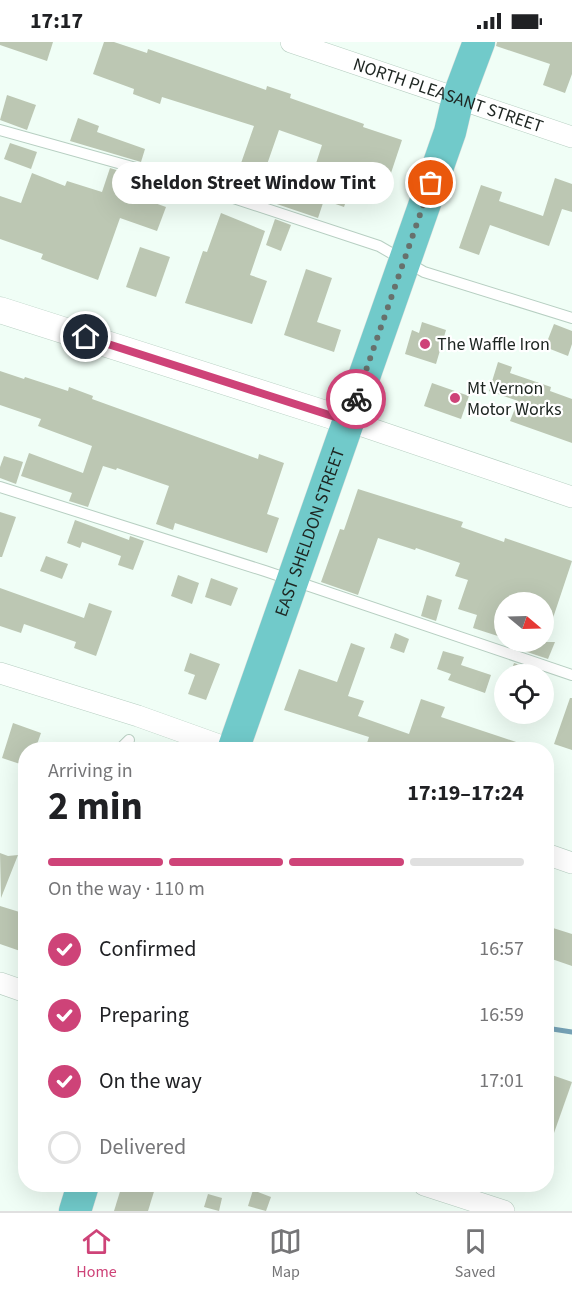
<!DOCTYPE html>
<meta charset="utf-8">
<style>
:root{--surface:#fff;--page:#f2f2f2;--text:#202124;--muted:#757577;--line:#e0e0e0;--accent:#ce4378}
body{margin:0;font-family:"Source Sans 3",sans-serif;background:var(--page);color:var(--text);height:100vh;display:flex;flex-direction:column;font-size:22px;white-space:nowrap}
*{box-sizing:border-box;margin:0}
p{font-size:20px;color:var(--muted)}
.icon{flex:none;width:33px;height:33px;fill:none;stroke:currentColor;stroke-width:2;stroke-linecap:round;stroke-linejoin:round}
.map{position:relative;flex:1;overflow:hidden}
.drawer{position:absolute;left:18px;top:700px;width:536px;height:450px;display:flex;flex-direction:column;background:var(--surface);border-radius:24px;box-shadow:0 6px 24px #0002}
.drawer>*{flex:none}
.needle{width:39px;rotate:109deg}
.buttons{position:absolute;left:494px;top:550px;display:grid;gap:12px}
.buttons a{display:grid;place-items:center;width:60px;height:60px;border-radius:50%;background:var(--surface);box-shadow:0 6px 24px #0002;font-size:30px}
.pin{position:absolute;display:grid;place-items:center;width:51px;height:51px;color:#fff;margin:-26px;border:3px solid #fff;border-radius:50%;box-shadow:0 2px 6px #0007}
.courier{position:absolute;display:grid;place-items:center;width:60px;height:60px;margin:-30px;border:4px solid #ce4378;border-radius:50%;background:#fff;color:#222;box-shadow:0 2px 8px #0007}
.bubble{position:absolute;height:42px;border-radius:21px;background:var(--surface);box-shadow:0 6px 24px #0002;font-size:20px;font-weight:700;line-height:42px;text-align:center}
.summary em{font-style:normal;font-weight:700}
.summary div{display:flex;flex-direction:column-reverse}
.summary{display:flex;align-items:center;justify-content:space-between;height:102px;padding:0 30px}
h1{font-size:39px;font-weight:700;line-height:45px}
.bar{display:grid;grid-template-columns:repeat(4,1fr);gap:9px 6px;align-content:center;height:72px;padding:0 30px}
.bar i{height:8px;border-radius:4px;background:var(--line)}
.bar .on{background:var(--accent)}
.bar p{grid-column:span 4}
ol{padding:0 30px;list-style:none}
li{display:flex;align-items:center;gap:18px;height:66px}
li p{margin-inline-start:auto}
li .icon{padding:6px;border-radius:50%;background:var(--accent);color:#fff;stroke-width:4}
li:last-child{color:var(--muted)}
li i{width:33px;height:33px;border:3px solid var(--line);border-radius:50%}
.status{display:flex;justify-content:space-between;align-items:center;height:42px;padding:0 30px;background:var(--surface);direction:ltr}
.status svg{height:16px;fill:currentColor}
.tabs{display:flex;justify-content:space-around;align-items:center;height:84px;border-top:2px solid var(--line);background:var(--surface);font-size:16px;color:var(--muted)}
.tabs a{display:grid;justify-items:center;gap:3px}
.tabs .on{color:var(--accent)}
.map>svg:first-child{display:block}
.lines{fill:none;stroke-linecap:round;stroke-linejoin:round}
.stream{stroke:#76a3b7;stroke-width:5}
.building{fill:#bcc7b3;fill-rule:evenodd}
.service-casing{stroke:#b7cfc2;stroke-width:12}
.minor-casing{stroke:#b7cfc2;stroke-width:22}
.tertiary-casing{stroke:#b7cfc2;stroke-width:27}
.primary-casing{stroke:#dbdcdb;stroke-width:33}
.service{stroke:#fff;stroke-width:10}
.minor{stroke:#fff;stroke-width:21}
.tertiary{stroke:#fff;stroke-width:26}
.primary{stroke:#71caca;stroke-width:32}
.done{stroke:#67716c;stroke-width:6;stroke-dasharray:0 10.8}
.route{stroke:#ce4378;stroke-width:8}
.poi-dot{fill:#ce4378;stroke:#fff;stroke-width:2}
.labels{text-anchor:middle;stroke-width:4.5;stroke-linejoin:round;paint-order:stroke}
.street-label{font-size:18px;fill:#1d2521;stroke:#fff}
.poi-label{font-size:18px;fill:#1d2521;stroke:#fff;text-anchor:start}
</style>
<div class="status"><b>17:17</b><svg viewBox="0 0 49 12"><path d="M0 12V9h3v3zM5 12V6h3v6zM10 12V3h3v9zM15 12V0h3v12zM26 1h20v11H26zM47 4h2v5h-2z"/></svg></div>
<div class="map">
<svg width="572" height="1169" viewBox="0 0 572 1169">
<rect width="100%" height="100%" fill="#f0fef6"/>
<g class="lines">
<!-- stream -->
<path class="stream" d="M546,986L572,990"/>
</g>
<!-- building -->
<g class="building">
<path d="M0,0H53L47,19L0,3Z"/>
<path d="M104,0H114L147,11L148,7L266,48L267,44L291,52L290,56L364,82L363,85L402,98L382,158L350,147L344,165L324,158L318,176L259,156L260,153L220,140L226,122L239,127L254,84L162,55L160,62L133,52L134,47L93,32ZM279,88L322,103L307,149L263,134Z"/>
<path d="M497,0H572V32L565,51L543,43L550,22L496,4Z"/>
<path d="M7,53L36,63L27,88L0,78Z"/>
<path d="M78,76L99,84L97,90L145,107L141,120L70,99Z"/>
<path d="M10,101L37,110L31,127L4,117Z"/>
<path d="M110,126L133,133L127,151L166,165L157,189L120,176L98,238L41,217L43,212L0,197V154L21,161L32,131L65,144L67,139L102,150Z"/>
<path d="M555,136L572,142V170L562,167L549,204L490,183L479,213L459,206L481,143L502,150L499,159L543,174Z"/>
<path d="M221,171L265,189L250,233L267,239L252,282L185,261L203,209L207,210Z"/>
<path d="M275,177L291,183L281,209L266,203Z"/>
<path d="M140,205L170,215L156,255L126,245Z"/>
<path d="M306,227L332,236L317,280L341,288L334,310L284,293Z"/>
<path d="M422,280L446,288L436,322L405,312L412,288L419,291Z"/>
<path d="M554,282L572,289V302L568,314L545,305Z"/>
<path d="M498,320L512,325L510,331L551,345L550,349L572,357V401L510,379L518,359L489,349Z"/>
<path d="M0,329L24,337L25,335L68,349L69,345L93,354L92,357L258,417L259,412L284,421L267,472L279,476L267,511L175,481L173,488L156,482L169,444L117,426L116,428L103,424L88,465L69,459L72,451L21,434L29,411L83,431L92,404L38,384L41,377L0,363Z"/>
<path d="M432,341L469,354L461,377L424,364Z"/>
<path d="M4,414L23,420L16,442L0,436V425Z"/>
<path d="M358,447L463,480L461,485L504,500L505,496L572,519L545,600L543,599V561H504V596L473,586L477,573L458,567L468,538L455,534L460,521L416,506L415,508L378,496L358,553L321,540L340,487L344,488Z"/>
<path d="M0,470L16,475L2,515H0Z"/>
<path d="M75,478L129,498L130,494L144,499L133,528L118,523L121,514L82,500L80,506L67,501Z"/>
<path d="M46,514L68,522L62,537L40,529Z"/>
<path d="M178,533L199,541L192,562L171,554Z"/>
<path d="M211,536L238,546L231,564L205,555Z"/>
<path d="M0,546L84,576L89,561L112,569L96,614L74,606L76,600L24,582L21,591L0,584Z"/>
<path d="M427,553L442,558L436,579L421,574Z"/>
<path d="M395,591L409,597L404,611L390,606Z"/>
<path d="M520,600H555L548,617L518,607Z"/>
<path d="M351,601L365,606L348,654L364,659L358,674L409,692L421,657L445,665L441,675L534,706V708H377L366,704L369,695L284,668L299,627L337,640Z"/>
<path d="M443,609L464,615L461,623L491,633L485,651L448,638L451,632L437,627Z"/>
<path d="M190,611L220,622L206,658L188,652L195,633L184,629Z"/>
<path d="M514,621L543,631V633H510Z"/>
<path d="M570,656H572V708L554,702Z"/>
<path d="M13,681L41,691L35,708H26V724L2,716Z"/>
<path d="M0,811L8,814L18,813L1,856Z"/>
<path d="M0,864L26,872V911L0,902Z"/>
<path d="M553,886L572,892V924L546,915V904Z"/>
<path d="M546,1031L572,1040L548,1108L546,1107Z"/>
<path d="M122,1143H156L148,1169H114Z"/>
<path d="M253,1148L271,1155L266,1169L248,1164Z"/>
<path d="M208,1152L222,1156L219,1169L204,1165Z"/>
</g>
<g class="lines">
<defs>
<g id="service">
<path d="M0,88L179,138L379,204L424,230L572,276"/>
<path d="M0,445L265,529L572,633"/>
<path d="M119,708L129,698"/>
</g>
<g id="minor">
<path id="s1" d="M291,0L572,95"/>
<path d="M348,379L572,455"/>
<path d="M0,631L138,674L233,708"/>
<path d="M546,812L572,821"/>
<path d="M0,941L26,950"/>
<path d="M424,1143L504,1169"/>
</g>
<path id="tertiary" d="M0,268L348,379"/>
<g id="primary">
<path id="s2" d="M233,708L450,90L458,56L479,0"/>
<path d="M75,1169L83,1143"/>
</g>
</defs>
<!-- service casing -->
<use href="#service" class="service-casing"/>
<!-- minor casing -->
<use href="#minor" class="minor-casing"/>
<!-- tertiary casing -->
<use href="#tertiary" class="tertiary-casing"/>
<!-- primary casing -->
<use href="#primary" class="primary-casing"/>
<!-- service -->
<use href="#service" class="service"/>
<!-- minor -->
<use href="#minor" class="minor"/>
<!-- tertiary -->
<use href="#tertiary" class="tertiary"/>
<!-- primary -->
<use href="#primary" class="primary"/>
</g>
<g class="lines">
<!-- done -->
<path class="done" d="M356,357L431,141"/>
<!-- route -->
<path class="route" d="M86,295L348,379L356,357"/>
</g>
<!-- markers -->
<g class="poi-dot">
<circle cx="425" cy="302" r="6"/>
<circle cx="455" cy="356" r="6"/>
</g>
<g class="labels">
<!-- street labels -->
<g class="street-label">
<text dy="6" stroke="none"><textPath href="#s1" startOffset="166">NORTH PLEASANT STREET</textPath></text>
<text dy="6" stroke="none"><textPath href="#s2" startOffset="231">EAST SHELDON STREET</textPath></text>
</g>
<!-- poi labels -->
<g class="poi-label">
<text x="437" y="308">The Waffle Iron</text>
<text x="467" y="352">Mt Vernon<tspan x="467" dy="21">Motor Works</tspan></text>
</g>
</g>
</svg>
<div class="buttons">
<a><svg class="needle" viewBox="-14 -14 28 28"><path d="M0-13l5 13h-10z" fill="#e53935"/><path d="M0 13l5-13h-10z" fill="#757577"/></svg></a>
<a><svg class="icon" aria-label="locate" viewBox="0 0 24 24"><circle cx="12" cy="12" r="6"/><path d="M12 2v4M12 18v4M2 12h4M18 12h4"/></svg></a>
</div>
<div class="pin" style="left:431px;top:141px;background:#ea580c"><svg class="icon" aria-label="bag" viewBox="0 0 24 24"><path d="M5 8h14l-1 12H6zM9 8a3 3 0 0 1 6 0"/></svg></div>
<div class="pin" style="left:86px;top:295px;background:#1f2937"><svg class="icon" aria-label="home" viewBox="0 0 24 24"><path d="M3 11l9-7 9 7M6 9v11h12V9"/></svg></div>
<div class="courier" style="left:356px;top:357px"><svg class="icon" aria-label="bike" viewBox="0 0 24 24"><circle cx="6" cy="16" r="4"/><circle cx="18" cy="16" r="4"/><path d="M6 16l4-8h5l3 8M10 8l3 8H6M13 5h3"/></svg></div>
<div class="bubble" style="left:112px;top:120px;width:282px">Sheldon Street Window Tint</div>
<section class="drawer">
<div class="summary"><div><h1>2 min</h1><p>Arriving in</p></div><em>17:19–17:24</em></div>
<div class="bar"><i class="on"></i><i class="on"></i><i class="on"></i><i></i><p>On the way · 110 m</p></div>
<ol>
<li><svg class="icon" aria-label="check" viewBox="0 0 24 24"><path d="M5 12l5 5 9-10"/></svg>Confirmed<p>16:57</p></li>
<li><svg class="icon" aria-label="check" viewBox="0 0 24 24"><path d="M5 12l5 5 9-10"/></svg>Preparing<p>16:59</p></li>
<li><svg class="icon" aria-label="check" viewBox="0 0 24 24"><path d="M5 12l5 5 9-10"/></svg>On the way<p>17:01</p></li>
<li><i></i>Delivered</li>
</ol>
</section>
</div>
<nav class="tabs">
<a class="on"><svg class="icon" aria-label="home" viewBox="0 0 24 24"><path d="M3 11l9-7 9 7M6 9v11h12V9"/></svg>Home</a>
<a><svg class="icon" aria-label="map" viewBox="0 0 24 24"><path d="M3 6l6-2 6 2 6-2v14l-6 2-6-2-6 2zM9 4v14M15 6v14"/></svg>Map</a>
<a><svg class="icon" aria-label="saved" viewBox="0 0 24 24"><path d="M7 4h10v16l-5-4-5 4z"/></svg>Saved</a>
</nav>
